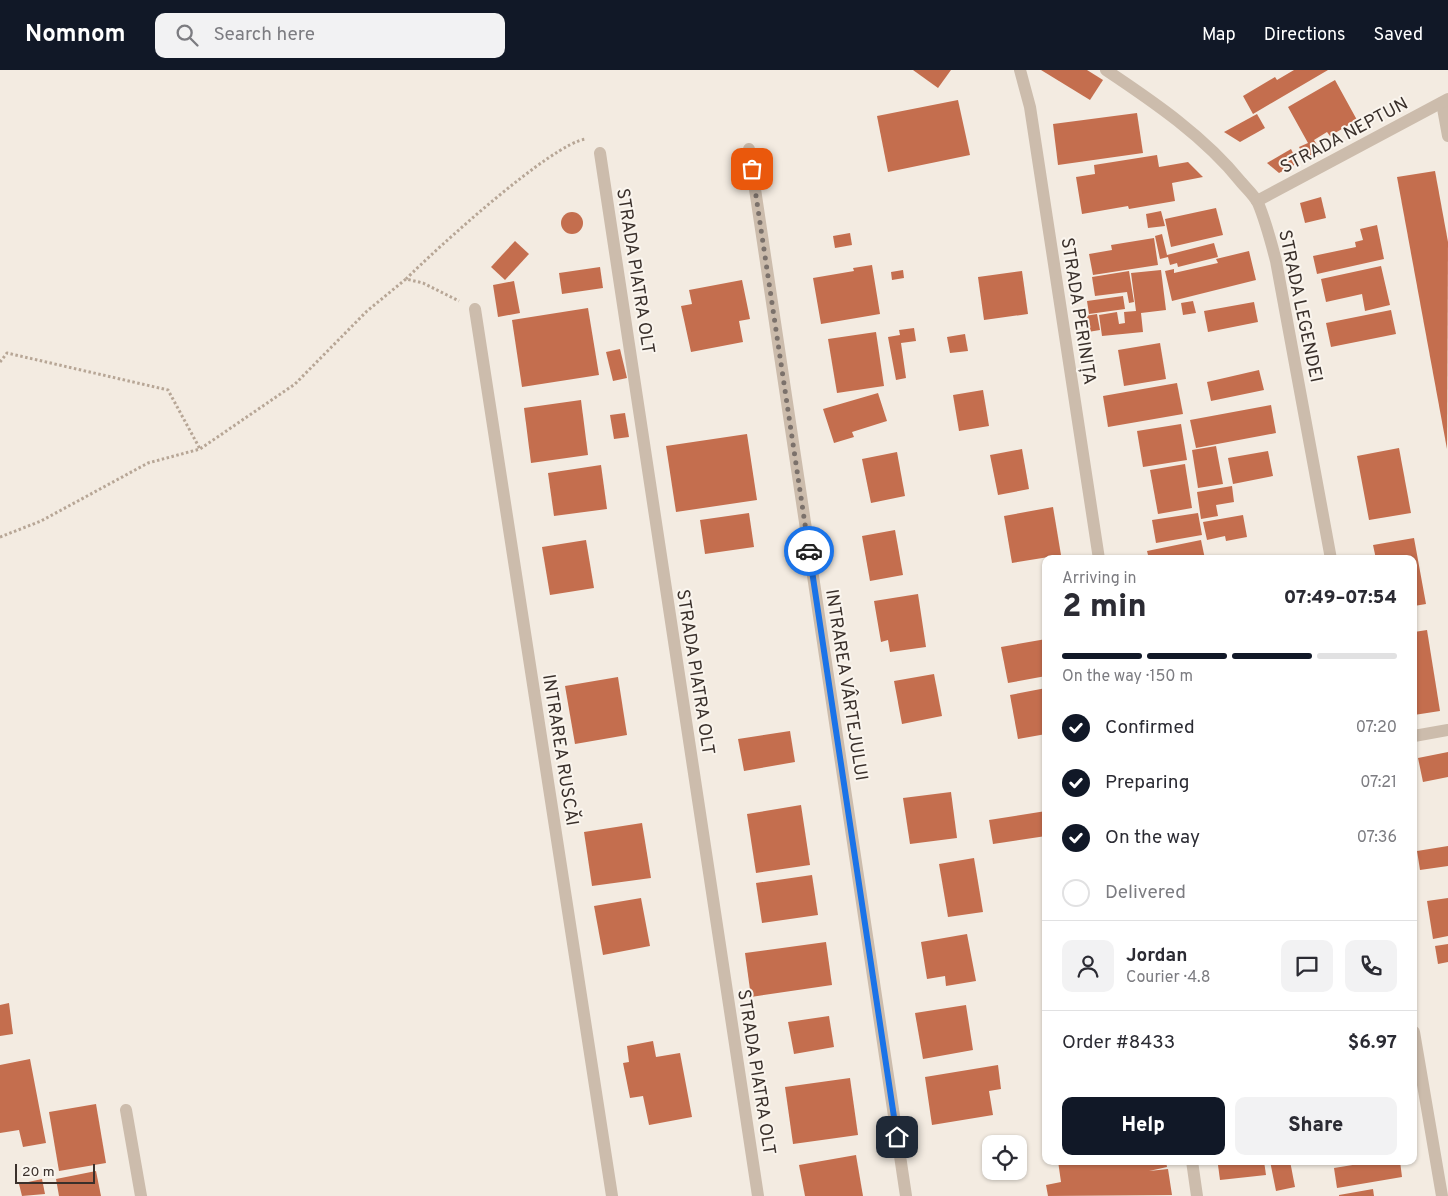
<!DOCTYPE html>
<meta charset="utf-8">
<style>
:root{--surface:#fff;--page:#f2f2f3;--text:#2b2b33;--muted:#7c7c81;--line:#e1e1e2;--accent:#111827}
body{margin:0;font-family:Overpass,sans-serif;background:var(--page);color:var(--text);height:100vh;display:flex;flex-direction:column;font-size:19px;white-space:nowrap}
*{box-sizing:border-box;margin:0}
p{font-size:16px;color:var(--muted)}
.icon{flex:none;width:28px;height:28px;fill:none;stroke:currentColor;stroke-width:2;stroke-linecap:round;stroke-linejoin:round}
.map{position:relative;flex:1;overflow:hidden}
.side{position:absolute;left:1042px;top:485px;width:375px;height:610px;display:flex;flex-direction:column;background:var(--surface);border-radius:10px;box-shadow:0 1px 4px #0004}
.side>*{flex:none}
.fabs{position:absolute;left:982px;top:1065px;display:grid;gap:10px}
.fabs a{display:grid;place-items:center;width:45px;height:45px;border-radius:10px;background:var(--surface);box-shadow:0 1px 4px #0004;font-size:25px}
.scale{position:absolute;left:15px;bottom:12px;width:80px;box-sizing:border-box;padding-left:5px;border:2px solid #3a302b;border-top:0;font-size:14px;line-height:18px;white-space:nowrap;color:#3a302b;-webkit-text-stroke:4px #faf5ee;paint-order:stroke}
.pin{position:absolute;display:grid;place-items:center;width:42px;height:42px;color:#fff;margin:-21px;border-radius:10px;box-shadow:0 2px 8px #0006}
.courier{position:absolute;display:grid;place-items:center;width:50px;height:50px;margin:-25px;border:4px solid #1a73e8;border-radius:50%;background:#fff;color:#222;box-shadow:0 1px 6px #0007}
.head em{font-style:normal;font-weight:800}
.head div{display:flex;flex-direction:column-reverse}
.head{display:flex;align-items:center;justify-content:space-between;height:85px;padding:0 20px}
h1{font-size:32px;font-weight:800;line-height:38px}
.bar{display:grid;grid-template-columns:repeat(4,1fr);gap:8px 5px;align-content:center;height:60px;padding:0 20px}
.bar i{height:6px;border-radius:4px;background:var(--line)}
.bar .selected{background:var(--accent)}
.bar p{grid-column:span 4}
.line{display:flex;align-items:center;gap:12px;padding:0 20px;border-top:1px solid var(--line)}
.line div{flex:1}
.round{display:grid;place-items:center;flex:none;width:52px;height:52px;border-radius:10px;background:var(--page)}
ol{padding:0 20px;list-style:none}
li{display:flex;align-items:center;gap:15px;height:55px}
li p{margin-inline-start:auto}
li .icon{padding:5px;border-radius:50%;background:var(--accent);color:#fff;stroke-width:4}
li:last-child{color:var(--muted)}
li i{width:28px;height:28px;border:2px solid var(--line);border-radius:50%}
.action{display:flex;gap:10px;margin-top:auto;padding:10px 20px}
.action a{flex:1;height:58px;border-radius:10px;background:var(--accent);color:#fff;font-size:20px;font-weight:800;line-height:58px;text-align:center}
.action a+a{background:var(--page);color:var(--text)}
header{display:flex;align-items:center;gap:30px;box-sizing:border-box;height:70px;padding:0 25px;background:var(--accent);color:#fff}
header strong{font-size:24px}
nav{display:flex;gap:28px;margin-inline-start:auto;font-size:18px}
.search{width:350px;height:45px;background:var(--page);display:flex;align-items:center;gap:12px;box-sizing:border-box;padding:0 18px;border-radius:10px;color:var(--muted);font-size:19px}
.map>svg:first-child{display:block}
.building{fill:#c46e4e}
.lines{fill:none;stroke-linecap:round;stroke-linejoin:round}
.path{stroke:#b7a696;stroke-width:3;stroke-dasharray:2.5 2.5;stroke-linecap:butt}
.minor{stroke:#ccbcac;stroke-width:12}
.done{stroke:#7b716b;stroke-width:5;stroke-dasharray:0 9}
.route{stroke:#1a73e8;stroke-width:6}
.labels{text-anchor:middle;stroke-width:4;stroke-linejoin:round;paint-order:stroke}
.street-label{font-size:18px;fill:#3a302b;stroke:#faf5ee}
</style>
<header>
<strong>Nomnom</strong>
<div class="search"><svg class="icon" aria-label="search" viewBox="0 0 24 24"><circle cx="10" cy="10" r="6"/><path d="M15 15l6 6"/></svg>Search here</div>
<nav><a>Map</a><a>Directions</a><a>Saved</a></nav>
</header>
<div class="map">
<svg width="1448" height="1126" viewBox="0 0 1448 1126">
<rect width="100%" height="100%" fill="#f3ebe1"/>
<!-- building -->
<g class="building">
<path d="M913,0H951L938,18Z"/>
<path d="M1041,0H1087L1103,10L1090,30Z"/>
<path d="M1294,0H1328L1253,44L1243,26L1275,7L1277,10Z"/>
<path d="M1335,10L1357,50L1330,66L1327,62L1314,70L1320,80L1305,88L1299,77L1308,73L1288,37Z"/>
<path d="M958,30L970,85L888,102L877,46Z"/>
<path d="M1137,43L1143,83L1058,95L1053,54Z"/>
<path d="M1257,44L1265,58L1240,72L1224,62Z"/>
<path d="M1291,79L1298,93L1279,103L1267,93Z"/>
<path d="M1157,85L1159,97L1188,92L1203,107L1172,113L1175,131L1129,139L1128,136L1082,144L1076,107L1095,104L1094,95Z"/>
<path d="M1435,101L1448,172L1447,379L1397,107Z"/>
<path d="M1321,127L1326,148L1305,153L1300,133Z"/>
<path d="M1216,138L1223,165L1171,177L1165,149Z"/>
<path d="M1161,141L1165,156L1148,158L1146,144Z"/>
<circle cx="572" cy="153" r="11"/>
<path d="M1377,155L1384,189L1317,204L1313,186L1356,177L1355,172L1363,170L1360,159Z"/>
<path d="M850,163L852,175L835,178L833,166Z"/>
<path d="M1162,164L1167,185L1214,173L1218,187L1178,197L1177,193L1170,195L1168,187L1160,189L1155,166Z"/>
<path d="M1154,168L1158,195L1093,205L1089,184L1112,180L1111,175Z"/>
<path d="M515,171L529,184L505,210L491,197Z"/>
<path d="M1249,181L1256,210L1172,231L1165,201L1174,199V203L1218,193L1216,189Z"/>
<path d="M872,195L880,244L821,254L813,208L854,201L853,198Z"/>
<path d="M1381,196L1390,235L1365,241L1362,224L1326,232L1321,209Z"/>
<path d="M600,197L603,218L562,224L559,203Z"/>
<path d="M903,200L904,208L892,210L891,202Z"/>
<path d="M1161,200L1166,240L1141,243L1143,262L1102,266L1099,245L1117,242L1119,254L1125,253L1124,242L1136,241L1131,203Z"/>
<path d="M1022,201L1028,244L984,250L978,207Z"/>
<path d="M1129,201L1134,232L1129,233L1127,222L1095,226L1092,207Z"/>
<path d="M742,210L750,249L739,251L743,272L691,282L681,236L692,234L689,220Z"/>
<path d="M514,211L520,243L498,247L493,215Z"/>
<path d="M1123,226L1125,239L1089,244L1087,231Z"/>
<path d="M1193,231L1196,243L1183,245L1181,233Z"/>
<path d="M1254,232L1258,252L1208,262L1204,241Z"/>
<path d="M588,238L599,305L522,317L512,250Z"/>
<path d="M1391,240L1396,264L1331,277L1326,253Z"/>
<path d="M1097,244L1100,260L1088,262L1085,246Z"/>
<path d="M914,258L916,271L901,273L906,308L896,310L888,267L900,265L899,260Z"/>
<path d="M876,262L884,316L837,323L828,269Z"/>
<path d="M965,264L968,281L950,283L947,267Z"/>
<path d="M1160,273L1166,309L1124,316L1118,280Z"/>
<path d="M620,279L627,308L613,311L606,282Z"/>
<path d="M1259,300L1264,320L1211,331L1207,312Z"/>
<path d="M1177,313L1183,344L1108,357L1103,326Z"/>
<path d="M983,320L989,356L959,361L953,325Z"/>
<path d="M878,323L887,351L852,362L854,367L834,373L823,339Z"/>
<path d="M581,330L588,385L531,393L524,338Z"/>
<path d="M1271,335L1276,363L1196,378L1190,350Z"/>
<path d="M625,343L629,367L614,369L610,345Z"/>
<path d="M1181,354L1187,390L1143,397L1137,361Z"/>
<path d="M747,364L757,430L676,442L666,376Z"/>
<path d="M1216,376L1223,414L1198,418L1192,380Z"/>
<path d="M1399,378L1411,443L1369,450L1357,386Z"/>
<path d="M1022,379L1029,419L998,425L990,385Z"/>
<path d="M1268,381L1273,406L1233,414L1228,388Z"/>
<path d="M897,382L905,426L871,433L862,389Z"/>
<path d="M1185,394L1192,438L1158,444L1150,400Z"/>
<path d="M601,395L607,439L554,446L548,403Z"/>
<path d="M1232,416L1234,432L1216,435L1218,446L1201,449L1197,422Z"/>
<path d="M1053,437L1061,485L1012,493L1004,446Z"/>
<path d="M749,443L754,477L705,484L700,450Z"/>
<path d="M1198,443L1202,465L1156,473L1152,450Z"/>
<path d="M1243,445L1247,467L1226,471L1225,466L1207,470L1203,452Z"/>
<path d="M895,460L903,505L870,511L862,466Z"/>
<path d="M1414,468L1426,534L1414,536V489H1376L1373,475Z"/>
<path d="M586,470L594,518L550,525L542,477Z"/>
<path d="M1201,470L1205,489H1149L1147,481Z"/>
<path d="M918,524L926,577L890,582L888,570L881,572L874,531Z"/>
<path d="M1427,560L1440,641L1414,645V562Z"/>
<path d="M1046,569V606L1008,613L1001,577Z"/>
<path d="M934,604L942,646L902,654L894,611Z"/>
<path d="M618,607L627,665L575,674L565,616Z"/>
<path d="M1046,618V664L1018,669L1010,625Z"/>
<path d="M790,661L795,692L744,701L738,669Z"/>
<path d="M1448,682V707L1423,712L1418,688Z"/>
<path d="M951,722L957,768L910,774L903,728Z"/>
<path d="M801,735L810,795L756,803L747,744Z"/>
<path d="M1046,741V766L993,774L989,750Z"/>
<path d="M642,753L651,808L592,816L584,762Z"/>
<path d="M1448,776V796L1420,800L1417,781Z"/>
<path d="M974,788L983,842L948,847L939,794Z"/>
<path d="M812,805L818,845L762,853L756,813Z"/>
<path d="M641,828L650,876L603,885L594,836Z"/>
<path d="M1448,828V866L1433,869L1427,831Z"/>
<path d="M967,864L976,911L946,916L945,906L927,909L921,872Z"/>
<path d="M826,872L832,915L751,927L745,883Z"/>
<path d="M1448,874V892L1438,894L1435,876Z"/>
<path d="M9,933L13,964L0,966V935Z"/>
<path d="M966,935L973,980L923,989L915,943Z"/>
<path d="M829,946L834,977L794,984L788,952Z"/>
<path d="M653,971L656,987L680,983L692,1047L649,1055L643,1026L630,1028L623,993L629,992L627,976Z"/>
<path d="M30,989L46,1073L23,1077L19,1060L0,1063V995Z"/>
<path d="M998,995L1001,1019L989,1021L993,1045L932,1055L925,1007Z"/>
<path d="M850,1008L858,1065L793,1074L785,1017Z"/>
<path d="M96,1034L106,1093L59,1101L49,1042Z"/>
<path d="M856,1085L863,1126H805L799,1095Z"/>
<path d="M1058,1091H1166L1167,1097L1149,1101L1168,1099L1172,1125L1048,1126L1046,1115L1061,1112Z"/>
<path d="M1247,1091H1264L1266,1105L1220,1110L1218,1095Z"/>
<path d="M1270,1091H1290L1295,1117L1276,1121Z"/>
<path d="M1377,1091H1400L1402,1107L1337,1118L1334,1098Z"/>
<path d="M96,1101L101,1126H59L56,1109Z"/>
<path d="M42,1109L45,1124L22,1126L19,1114Z"/>
<path d="M1373,1119L1374,1126H1339V1125Z"/>
</g>
<g class="lines">
<!-- path -->
<g class="path">
<path d="M406,209C435,180 552,73 586,69"/>
<path d="M0,292L7,283L168,320L200,379"/>
<path d="M0,467L41,451L148,393L200,379L295,314L367,241L406,209L423,213L459,231"/>
</g>
<!-- minor -->
<g class="minor">
<path d="M1020,0L1030,37L1099,489"/>
<path d="M1106,0C1154,32 1205,67 1241,112C1247,119 1254,125 1258,133C1266,152 1271,172 1276,191L1331,489"/>
<path d="M1442,33L1448,66"/>
<path d="M749,79L906,1126"/>
<path d="M600,83L758,1126"/>
<path d="M1257,131L1448,29"/>
<path d="M475,239L612,1126"/>
<path d="M1414,666L1448,660"/>
<path d="M1414,962L1442,1126"/>
<path d="M126,1040L141,1126"/>
<path d="M1192,1091L1197,1126"/>
</g>
</g>
<g class="lines">
<!-- done -->
<path class="done" d="M752,99L809,481"/>
<!-- route -->
<path class="route" d="M809,481L897,1067"/>
</g>
<g class="labels">
<!-- street labels -->
<g class="street-label">
<text transform="translate(1344 65) rotate(-28)" y="6">STRADA NEPTUN</text>
<text transform="translate(636 201) rotate(81)" y="6">STRADA PIATRA OLT</text>
<text transform="translate(1301 236) rotate(78)" y="6">STRADA LEGENDEI</text>
<text transform="translate(1079 241) rotate(81)" y="6">STRADA PERINIȚA</text>
<text transform="translate(696 602) rotate(81)" y="6">STRADA PIATRA OLT</text>
<text transform="translate(847 615) rotate(81)" y="6">INTRAREA VÂRTEJULUI</text>
<text transform="translate(561 680) rotate(81)" y="6">INTRAREA RUSCĂI</text>
<text transform="translate(757 1002) rotate(81)" y="6">STRADA PIATRA OLT</text>
</g>
</g>
</svg>
<div class="fabs">
<a><svg class="icon" aria-label="locate" viewBox="0 0 24 24"><circle cx="12" cy="12" r="6"/><path d="M12 2v4M12 18v4M2 12h4M18 12h4"/></svg></a>
</div>
<div class="scale">20 m</div>
<div class="pin" style="left:752px;top:99px;background:#ea580c"><svg class="icon" aria-label="bag" viewBox="0 0 24 24"><path d="M5 8h14l-1 12H6zM9 8a3 3 0 0 1 6 0"/></svg></div>
<div class="pin" style="left:897px;top:1067px;background:#1f2937"><svg class="icon" aria-label="home" viewBox="0 0 24 24"><path d="M3 11l9-7 9 7M6 9v11h12V9"/></svg></div>
<div class="courier" style="left:809px;top:481px"><svg class="icon" aria-label="car" viewBox="0 0 24 24"><path d="M5 17H2v-5l4-1 3-4h7l3 4 3 1v5h-3M9 17h6M6 11h13"/><circle cx="7" cy="17" r="2"/><circle cx="17" cy="17" r="2"/></svg></div>
<section class="side">
<div class="head"><div><h1>2 min</h1><p>Arriving in</p></div><em>07:49–07:54</em></div>
<div class="bar"><i class="selected"></i><i class="selected"></i><i class="selected"></i><i></i><p>On the way · 150 m</p></div>
<ol>
<li><svg class="icon" aria-label="check" viewBox="0 0 24 24"><path d="M5 12l5 5 9-10"/></svg>Confirmed<p>07:20</p></li>
<li><svg class="icon" aria-label="check" viewBox="0 0 24 24"><path d="M5 12l5 5 9-10"/></svg>Preparing<p>07:21</p></li>
<li><svg class="icon" aria-label="check" viewBox="0 0 24 24"><path d="M5 12l5 5 9-10"/></svg>On the way<p>07:36</p></li>
<li><i></i>Delivered</li>
</ol>
<div class="line" style="height:90px"><a class="round"><svg class="icon" aria-label="person" viewBox="0 0 24 24"><circle cx="12" cy="8" r="4"/><path d="M4 21q1-7 8-7t8 7"/></svg></a><div><b>Jordan</b><p>Courier · 4.8</p></div><a class="round"><svg class="icon" aria-label="chat" viewBox="0 0 24 24"><path d="M4 5h16v11H9l-5 4z"/></svg></a><a class="round"><svg class="icon" aria-label="phone" viewBox="0 0 24 24"><path d="M5 4h4l2 5-3 2q2 4 5 5l2-3 5 2v4C11 20 4 13 5 4z"/></svg></a></div>
<div class="line" style="height:65px"><div>Order #8433</div><b>$6.97</b></div>
<div class="action"><a>Help</a><a>Share</a></div>
</section>
</div>
